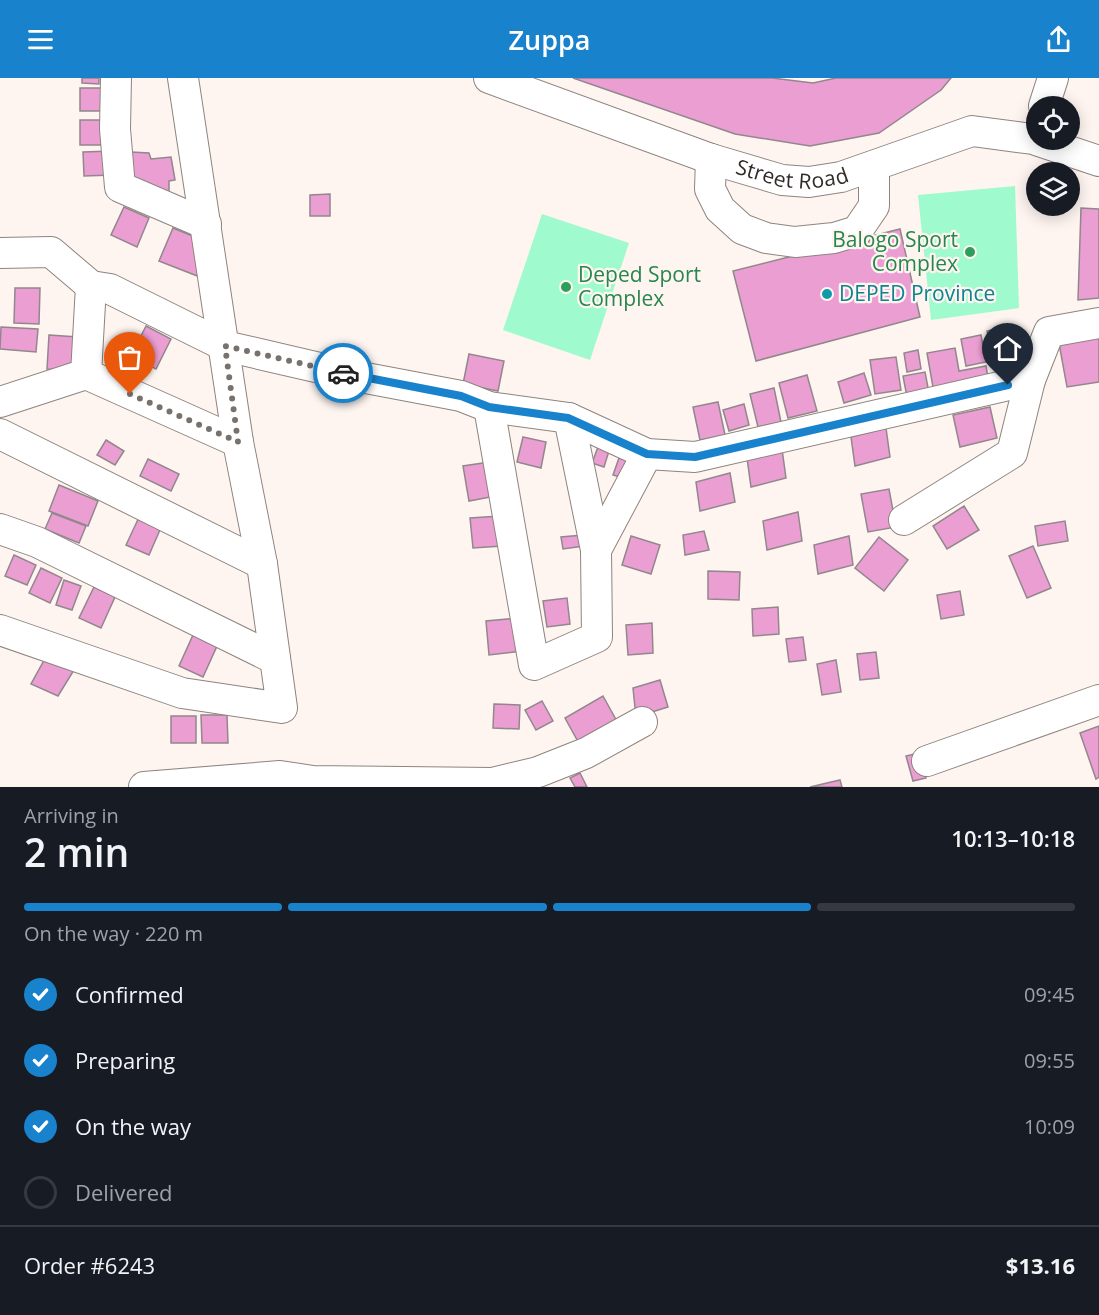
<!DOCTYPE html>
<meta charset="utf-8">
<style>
:root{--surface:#171b24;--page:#20242c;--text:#f1f3f6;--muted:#9ea1a6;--line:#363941;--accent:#1982cc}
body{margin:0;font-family:"Open Sans",sans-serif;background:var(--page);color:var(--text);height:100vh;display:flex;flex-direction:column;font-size:22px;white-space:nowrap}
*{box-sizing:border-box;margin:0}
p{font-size:20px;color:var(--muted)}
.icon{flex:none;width:33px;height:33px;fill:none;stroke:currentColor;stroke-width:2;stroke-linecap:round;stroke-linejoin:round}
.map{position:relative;height:709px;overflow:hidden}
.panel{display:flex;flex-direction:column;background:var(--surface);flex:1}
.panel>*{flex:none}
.controls{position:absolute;left:1026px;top:18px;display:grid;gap:12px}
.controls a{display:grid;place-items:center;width:54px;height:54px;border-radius:50%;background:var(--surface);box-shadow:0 3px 15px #0003;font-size:30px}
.pin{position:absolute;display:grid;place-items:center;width:51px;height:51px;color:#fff;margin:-62px -26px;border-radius:50% 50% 50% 0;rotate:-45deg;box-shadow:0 0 6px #0007}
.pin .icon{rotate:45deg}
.courier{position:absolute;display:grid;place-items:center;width:60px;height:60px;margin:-30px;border:4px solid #1982cc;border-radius:50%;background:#fff;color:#222;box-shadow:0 2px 8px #0007}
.summary em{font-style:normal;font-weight:600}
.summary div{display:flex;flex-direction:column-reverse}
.summary{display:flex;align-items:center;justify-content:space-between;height:102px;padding:0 24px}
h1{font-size:39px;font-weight:600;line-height:45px}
.bar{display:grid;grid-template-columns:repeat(4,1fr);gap:9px 6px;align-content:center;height:72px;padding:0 24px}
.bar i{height:8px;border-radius:4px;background:var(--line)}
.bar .current{background:var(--accent)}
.bar p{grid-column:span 4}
.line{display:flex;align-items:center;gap:15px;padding:0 24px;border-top:2px solid var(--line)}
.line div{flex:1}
ol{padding:0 24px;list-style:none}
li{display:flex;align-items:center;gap:18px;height:66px}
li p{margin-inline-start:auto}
li .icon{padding:6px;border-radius:50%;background:var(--accent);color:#fff;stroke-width:4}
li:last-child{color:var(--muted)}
li i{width:33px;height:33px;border:3px solid var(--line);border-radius:50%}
header{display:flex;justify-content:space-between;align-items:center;height:78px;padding:0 24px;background:var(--accent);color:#fff;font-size:27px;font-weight:600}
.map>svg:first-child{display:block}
.green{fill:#9fface}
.building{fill:#eb9ed2;stroke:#91878d;stroke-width:1.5}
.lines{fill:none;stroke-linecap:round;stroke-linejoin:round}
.minor-casing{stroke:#8e847f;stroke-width:32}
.minor{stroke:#fff;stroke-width:30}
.done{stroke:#78726f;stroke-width:6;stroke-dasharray:0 10.8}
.route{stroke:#1982cc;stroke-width:8}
.leisure-dot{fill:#2e9e5b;stroke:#fef5f1;stroke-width:2}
.culture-dot{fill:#0f9aa8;stroke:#fef5f1;stroke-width:2}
.labels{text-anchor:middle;stroke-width:4.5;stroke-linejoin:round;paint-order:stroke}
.street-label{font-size:21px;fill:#302b29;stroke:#fef5f1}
.leisure-label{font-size:21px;fill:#27864d;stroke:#fef5f1;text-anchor:end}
.culture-label{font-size:21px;fill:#0d838f;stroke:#fef5f1;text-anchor:start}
</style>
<header><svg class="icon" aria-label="menu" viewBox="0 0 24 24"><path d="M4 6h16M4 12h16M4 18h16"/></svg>Zuppa<svg class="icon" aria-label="share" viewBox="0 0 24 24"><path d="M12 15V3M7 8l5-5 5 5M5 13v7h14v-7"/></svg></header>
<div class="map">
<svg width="1099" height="709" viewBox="0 0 1099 709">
<rect width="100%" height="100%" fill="#fef5f1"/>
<!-- green -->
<g class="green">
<path d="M1015,108L1019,230L931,242L918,117Z"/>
<path d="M542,136L629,165L590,282L503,252Z"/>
</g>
<!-- building -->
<g class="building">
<path d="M82,0H99V6L82,5Z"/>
<path d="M573,0H772L813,5L836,0H951L941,12L879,55L810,68L735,56Z"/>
<rect x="80" y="10" width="32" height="23"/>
<path d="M80,42H105L106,67H80Z"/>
<path d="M111,73L113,97L84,98L83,74Z"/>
<path d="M131,74L149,75L151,81L171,79L175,102L169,103V118L131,109Z"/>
<path d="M330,116V138H310V117Z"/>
<path d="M124,129L149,140L137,169L111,157Z"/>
<path d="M1081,130L1099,131V220L1078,222Z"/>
<path d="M173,150L200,161L205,201L159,183Z"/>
<path d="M900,151L920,239L756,283L733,193Z"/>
<path d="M15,210H40L39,246L14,245Z"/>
<path d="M146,248L171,261L156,291L131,278Z"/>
<path d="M1009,248L1015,272L992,277L987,253Z"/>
<path d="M1,249L38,251L36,274L0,271Z"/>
<path d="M1099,252V304L1067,309L1058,260Z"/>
<path d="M49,257L78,259L76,292L47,291Z"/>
<path d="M981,257L986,284L966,288L961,261Z"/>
<path d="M955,270L959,293L986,288L989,305L934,315L927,275Z"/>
<path d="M918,272L921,291L907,294L904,275Z"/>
<path d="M469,276L504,283L498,313L463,306Z"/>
<path d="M896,279L901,312L875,316L870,282Z"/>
<path d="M925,294L929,315L907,319L903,298Z"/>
<path d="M864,295L871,317L844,325L838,304Z"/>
<path d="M807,297L817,333L788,340L779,305Z"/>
<path d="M774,310L781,344L758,349L750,316Z"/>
<path d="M718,324L725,357L700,362L693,329Z"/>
<path d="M744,326L749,347L729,353L723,332Z"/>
<path d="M990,329L997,360L960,369L953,337Z"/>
<path d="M886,350L890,379L855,388L851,359Z"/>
<path d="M523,359L546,364L541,390L517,384Z"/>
<path d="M106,362L124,373L115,387L97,377Z"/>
<path d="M598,369L609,373L604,389L592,385Z"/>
<path d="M782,371L786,400L751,409L747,380Z"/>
<path d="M619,380L632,384L627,401L613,397Z"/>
<path d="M148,381L179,396L171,413L140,398Z"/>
<path d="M496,383L501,417L469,423L463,388Z"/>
<path d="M730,395L735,424L700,433L696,404Z"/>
<path d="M59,407L98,423L88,448L49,433Z"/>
<path d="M889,411L896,449L868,454L861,416Z"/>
<path d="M964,428L979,452L947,471L933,448Z"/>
<path d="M798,434L802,463L767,472L763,443Z"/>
<path d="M52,435L86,448L79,465L45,451Z"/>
<path d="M141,435L163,445L149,477L126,467Z"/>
<path d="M500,438L502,468L473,470L470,440Z"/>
<path d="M1065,443L1068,463L1038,468L1035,448Z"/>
<path d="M704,453L709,472L685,477L683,457Z"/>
<path d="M583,457L584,468L563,471L561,459Z"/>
<path d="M631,458L660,467L651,496L622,487Z"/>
<path d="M849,458L853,487L818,496L814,467Z"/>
<path d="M879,459L908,482L884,513L855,490Z"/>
<path d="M1033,468L1051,510L1027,520L1009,478Z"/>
<path d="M14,477L36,487L27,507L5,498Z"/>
<path d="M41,490L62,500L50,525L29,515Z"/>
<path d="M708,493L740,494L739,522L708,521Z"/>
<path d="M64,502L81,508L72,532L56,527Z"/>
<path d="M94,509L115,519L101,550L79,540Z"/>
<path d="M960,513L964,537L941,541L937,517Z"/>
<path d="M567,520L570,546L547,549L543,523Z"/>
<path d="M778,529L779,556L753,558L752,531Z"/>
<path d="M519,540L522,573L489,577L486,543Z"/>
<path d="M652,545L653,575L628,577L626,547Z"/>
<path d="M193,557L217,568L203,599L179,588Z"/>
<path d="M803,559L806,582L789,584L786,561Z"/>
<path d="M876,574L879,600L860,602L857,576Z"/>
<path d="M47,577L74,592L58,618L31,606Z"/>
<path d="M836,582L841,614L822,617L817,586Z"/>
<path d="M660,602L668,629L636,639L633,610Z"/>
<path d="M603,618L619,647L581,669L565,640Z"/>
<path d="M542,623L553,643L536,652L525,632Z"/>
<path d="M494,626L520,627L519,651L493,650Z"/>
<path d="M201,637H227L228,665H202Z"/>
<rect x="171" y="638" width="25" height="27"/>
<path d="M1099,648V699L1096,701L1080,655Z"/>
<path d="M919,675L926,700L913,703L906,678Z"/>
<path d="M580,695L587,709H575L570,700Z"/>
<path d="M840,702L842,709H810Z"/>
</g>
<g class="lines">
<defs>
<g id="minor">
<path d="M116,0L115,51L120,109L206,146"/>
<path id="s1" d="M489,0L711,81L782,102L809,104L841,99L972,53L1033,61L1099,83"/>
<path d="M1044,28L1053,0"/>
<path d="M711,81L710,111L720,131L742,151L766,160L795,164L834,160L857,153L874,128V88"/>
<path d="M0,175L51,174L91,208L110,211L225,268L350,297L461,318L489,329L569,340L647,376L695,379L1030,302"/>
<path d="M86,296L238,364"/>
<path d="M0,324L86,296L91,208"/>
<path d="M489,329L534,587L597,559L596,472L647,376"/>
<path d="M569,340L596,472"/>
<path d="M0,356L262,486"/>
<path d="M904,442L1012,375L1030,302L1049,254L1099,245"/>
<path d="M0,451L37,464L275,581"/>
<path d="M0,552L182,615L282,630L262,486L238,364L183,0"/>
<path d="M927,683L1099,622"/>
<path d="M144,709L280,698L313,703L492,705L538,694L586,675L642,644"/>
</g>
</defs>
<!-- minor casing -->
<use href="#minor" class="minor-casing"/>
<!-- minor -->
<use href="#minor" class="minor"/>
</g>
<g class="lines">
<!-- done -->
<path class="done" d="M130,316L238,364L225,268L343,295"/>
<!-- route -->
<path class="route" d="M343,295L461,318L489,329L568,340L647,376L695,379L1008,307"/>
</g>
<!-- markers -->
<g class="leisure-dot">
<circle cx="970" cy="174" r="6"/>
<circle cx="566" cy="209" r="6"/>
</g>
<circle class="culture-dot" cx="827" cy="216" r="6"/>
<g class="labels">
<!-- street labels -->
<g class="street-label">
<text dy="7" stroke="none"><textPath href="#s1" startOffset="320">Street Road</textPath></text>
</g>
<!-- leisure labels -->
<g class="leisure-label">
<text x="958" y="169">Balogo Sport<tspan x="958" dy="24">Complex</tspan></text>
<text x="578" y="204" text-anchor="start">Deped Sport<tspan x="578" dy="24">Complex</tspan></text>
</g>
<!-- culture labels -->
<g class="culture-label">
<text x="839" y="223">DEPED Province</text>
</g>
</g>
</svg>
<div class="controls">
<a><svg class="icon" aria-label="locate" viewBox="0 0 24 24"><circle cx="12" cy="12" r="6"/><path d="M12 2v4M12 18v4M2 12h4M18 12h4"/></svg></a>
<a><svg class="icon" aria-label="layers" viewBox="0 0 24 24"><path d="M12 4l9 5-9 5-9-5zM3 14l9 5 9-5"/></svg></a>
</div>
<div class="pin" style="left:130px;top:316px;background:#ea580c"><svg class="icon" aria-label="bag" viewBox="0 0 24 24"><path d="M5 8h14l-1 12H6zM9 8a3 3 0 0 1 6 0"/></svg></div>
<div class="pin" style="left:1008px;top:307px;background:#1f2937"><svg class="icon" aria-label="home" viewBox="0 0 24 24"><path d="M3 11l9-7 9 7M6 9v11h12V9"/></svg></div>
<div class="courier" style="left:343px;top:295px"><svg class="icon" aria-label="car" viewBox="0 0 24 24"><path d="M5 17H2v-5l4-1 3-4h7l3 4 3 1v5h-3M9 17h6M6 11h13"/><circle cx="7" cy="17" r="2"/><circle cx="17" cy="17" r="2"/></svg></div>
</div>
<section class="panel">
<div class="summary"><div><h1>2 min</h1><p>Arriving in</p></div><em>10:13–10:18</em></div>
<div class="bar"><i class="current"></i><i class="current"></i><i class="current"></i><i></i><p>On the way · 220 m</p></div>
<ol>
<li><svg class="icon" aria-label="check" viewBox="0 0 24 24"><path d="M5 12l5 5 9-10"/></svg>Confirmed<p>09:45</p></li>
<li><svg class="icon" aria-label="check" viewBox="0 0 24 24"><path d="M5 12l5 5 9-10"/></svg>Preparing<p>09:55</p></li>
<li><svg class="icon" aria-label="check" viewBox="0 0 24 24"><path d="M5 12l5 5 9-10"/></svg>On the way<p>10:09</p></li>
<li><i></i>Delivered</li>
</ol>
<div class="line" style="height:78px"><div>Order #6243</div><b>$13.16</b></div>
</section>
